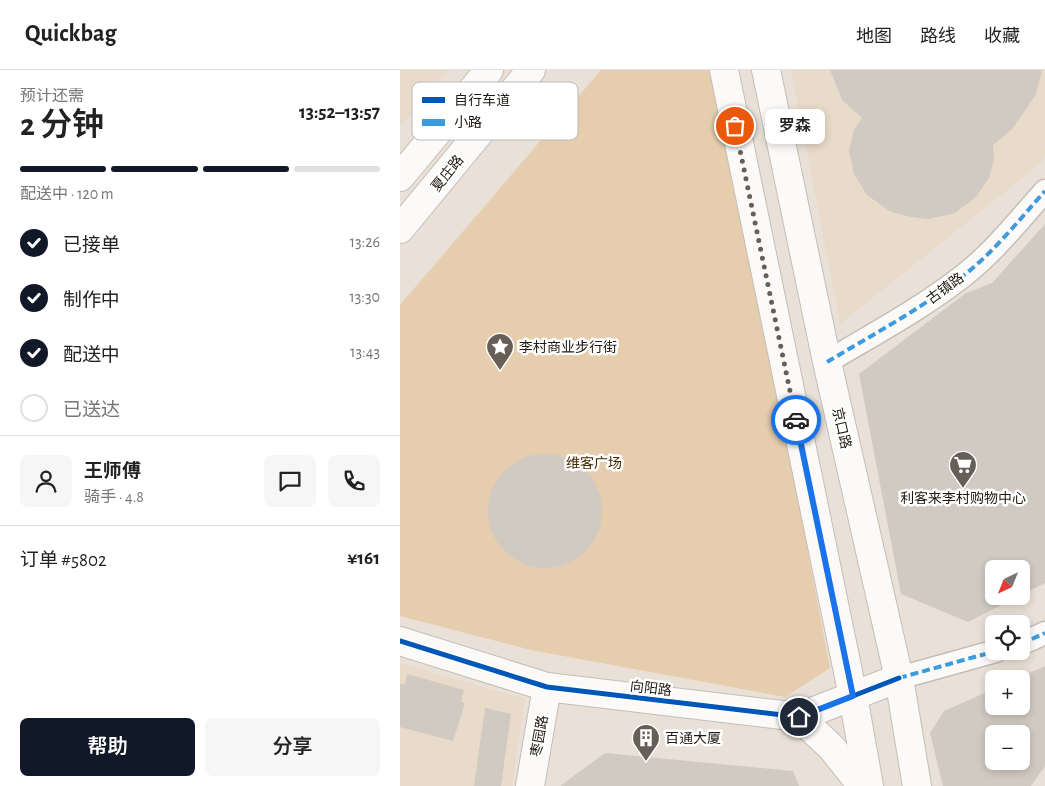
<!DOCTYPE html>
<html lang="zh">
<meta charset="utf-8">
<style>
:root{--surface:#fff;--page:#f6f6f6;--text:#222;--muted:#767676;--line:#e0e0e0;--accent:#111827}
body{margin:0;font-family:"Alegreya Sans","Noto Sans SC",sans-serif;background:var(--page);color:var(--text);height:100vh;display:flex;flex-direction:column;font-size:19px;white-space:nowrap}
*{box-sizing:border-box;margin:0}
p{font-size:16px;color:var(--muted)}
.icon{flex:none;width:28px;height:28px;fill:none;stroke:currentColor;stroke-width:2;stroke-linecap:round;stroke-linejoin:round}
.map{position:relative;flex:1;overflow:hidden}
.side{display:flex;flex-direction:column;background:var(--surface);width:400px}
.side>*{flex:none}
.needle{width:32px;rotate:223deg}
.buttons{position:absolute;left:585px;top:490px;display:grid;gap:10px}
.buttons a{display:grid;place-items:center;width:45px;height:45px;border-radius:8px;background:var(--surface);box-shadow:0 2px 8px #0003;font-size:25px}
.pin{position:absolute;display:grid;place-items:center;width:42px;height:42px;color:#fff;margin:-21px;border:2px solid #fff;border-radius:50%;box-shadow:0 1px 5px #0007}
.courier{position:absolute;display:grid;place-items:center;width:50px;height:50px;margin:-25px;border:4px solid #1a73e8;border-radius:50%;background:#fff;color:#222;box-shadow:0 1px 6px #0007}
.bubble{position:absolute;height:35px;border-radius:8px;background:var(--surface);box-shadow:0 2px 8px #0003;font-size:16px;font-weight:600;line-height:35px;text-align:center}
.head em{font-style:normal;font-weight:600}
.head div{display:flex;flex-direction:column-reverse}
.head{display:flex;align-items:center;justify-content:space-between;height:85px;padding:0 20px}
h1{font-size:32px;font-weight:600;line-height:38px}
.bar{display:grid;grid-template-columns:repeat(4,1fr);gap:8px 5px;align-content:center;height:60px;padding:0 20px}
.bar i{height:6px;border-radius:4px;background:var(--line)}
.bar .on{background:var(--accent)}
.bar p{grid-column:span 4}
.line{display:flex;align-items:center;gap:12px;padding:0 20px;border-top:1px solid var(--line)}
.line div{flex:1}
.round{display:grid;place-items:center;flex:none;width:52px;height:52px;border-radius:8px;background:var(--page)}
ol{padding:0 20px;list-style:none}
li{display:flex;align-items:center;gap:15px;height:55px}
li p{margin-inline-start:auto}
li .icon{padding:5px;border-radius:50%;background:var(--accent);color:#fff;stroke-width:4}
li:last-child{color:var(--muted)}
li i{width:28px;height:28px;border:2px solid var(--line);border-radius:50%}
.action{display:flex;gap:10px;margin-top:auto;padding:10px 20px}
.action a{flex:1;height:58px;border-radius:8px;background:var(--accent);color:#fff;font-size:20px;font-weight:600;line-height:58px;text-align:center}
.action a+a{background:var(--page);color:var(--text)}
header{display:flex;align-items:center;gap:30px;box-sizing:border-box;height:70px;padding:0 25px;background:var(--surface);border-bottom:1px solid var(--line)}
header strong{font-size:24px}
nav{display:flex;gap:28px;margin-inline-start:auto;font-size:18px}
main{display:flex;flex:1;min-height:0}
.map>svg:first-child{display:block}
.built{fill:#e9dbc9}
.green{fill:#e5cdad}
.building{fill:#d0cac2;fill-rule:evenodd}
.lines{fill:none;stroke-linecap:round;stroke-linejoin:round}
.street-casing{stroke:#c4beb6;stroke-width:25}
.secondary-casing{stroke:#c4beb6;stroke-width:30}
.street{stroke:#fcfaf9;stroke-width:22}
.secondary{stroke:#fcfaf9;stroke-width:28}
.quiet{stroke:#3c9bde;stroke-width:4;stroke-dasharray:8 4;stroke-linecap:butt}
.cycleway-casing{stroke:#fff;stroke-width:8}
.cycleway{stroke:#0057b8;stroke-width:5}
.done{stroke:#655f57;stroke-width:5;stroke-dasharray:0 9}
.route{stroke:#1a73e8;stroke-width:6}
.labels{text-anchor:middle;stroke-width:5;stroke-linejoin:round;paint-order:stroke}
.street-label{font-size:14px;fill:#1e1912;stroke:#fff}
.poi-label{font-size:14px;fill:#1e1912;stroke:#fff;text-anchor:start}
.park-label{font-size:14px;fill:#402700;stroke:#fff}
.key{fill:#fff;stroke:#bcbab8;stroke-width:1}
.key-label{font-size:14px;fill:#1e1912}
</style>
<header>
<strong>Quickbag</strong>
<nav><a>地图</a><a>路线</a><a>收藏</a></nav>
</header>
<main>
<section class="side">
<div class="head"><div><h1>2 分钟</h1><p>预计还需</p></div><em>13:52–13:57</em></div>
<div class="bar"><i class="on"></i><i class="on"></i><i class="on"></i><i></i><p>配送中 · 120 m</p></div>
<ol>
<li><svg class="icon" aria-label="check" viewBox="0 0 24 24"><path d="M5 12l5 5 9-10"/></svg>已接单<p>13:26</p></li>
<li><svg class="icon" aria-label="check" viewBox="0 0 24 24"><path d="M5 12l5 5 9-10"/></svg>制作中<p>13:30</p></li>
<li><svg class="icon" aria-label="check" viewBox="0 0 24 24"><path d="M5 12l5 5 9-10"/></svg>配送中<p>13:43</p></li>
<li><i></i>已送达</li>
</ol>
<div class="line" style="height:90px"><a class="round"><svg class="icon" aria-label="person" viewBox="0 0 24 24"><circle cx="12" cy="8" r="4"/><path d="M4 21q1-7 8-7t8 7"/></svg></a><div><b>王师傅</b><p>骑手 · 4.8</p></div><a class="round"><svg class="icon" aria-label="chat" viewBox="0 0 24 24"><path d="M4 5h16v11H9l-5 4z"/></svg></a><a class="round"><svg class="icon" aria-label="phone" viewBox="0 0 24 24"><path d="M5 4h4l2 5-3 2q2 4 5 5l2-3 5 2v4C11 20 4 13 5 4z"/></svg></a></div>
<div class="line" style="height:65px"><div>订单 #5802</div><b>¥161</b></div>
<div class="action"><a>帮助</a><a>分享</a></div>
</section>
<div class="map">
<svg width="645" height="716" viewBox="0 0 645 716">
<rect width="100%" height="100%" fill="#e9e1d7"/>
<!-- built -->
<g class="built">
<path d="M0,0H48L0,57Z"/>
<path d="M391,0H645V85L642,92L440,254Z"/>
<path d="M0,593L125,629L112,716H0Z"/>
</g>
<!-- green -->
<path class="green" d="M201,0H316L430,598L385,627L131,580L0,546V235Z"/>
<!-- building -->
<g class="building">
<path d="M430,0H642L636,24L622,45L612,59L593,75L594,89L589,108L576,127L555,143L529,149L511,147L491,142L467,125L454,104L449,80L454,60L462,48L442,30Z"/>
<path d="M645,154V513L621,525V499H594V526H619L568,552L501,524L459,304L566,223L592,213Z"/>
<circle cx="145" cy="441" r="57"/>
<path d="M645,596V696L631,716H543L530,663L544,641L594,619V636H621V609H616ZM594,664H621V691H594Z"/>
<path d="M7,604L64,620L61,632L65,633L53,671L0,657V614L5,615Z"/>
<path d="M85,638L111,644L101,716H74Z"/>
<path d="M205,683L393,701L399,716H160Z"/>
</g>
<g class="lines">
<defs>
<g id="street">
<path d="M427,292C472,265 521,239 563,206C594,182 619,150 645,121"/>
<path d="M621,574L645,563"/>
<path d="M499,608L596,581"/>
</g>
<g id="secondary">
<path d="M324,0L453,626L469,716"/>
<path d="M366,0L427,292L499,608L517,716"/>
<path d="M0,107L89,0"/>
<path d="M0,159L131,0"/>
<path d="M0,571L147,617L399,647L499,608"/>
<path d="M399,647L432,678L462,716"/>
<path d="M130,716L147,617"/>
</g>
</defs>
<!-- street casing -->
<use href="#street" class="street-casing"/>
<!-- secondary casing -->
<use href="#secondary" class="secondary-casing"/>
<!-- street -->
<use href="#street" class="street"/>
<!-- secondary -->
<use href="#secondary" class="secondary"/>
<!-- quiet -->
<g class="quiet">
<path d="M427,292C472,265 521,239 563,206C594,182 619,150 645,121"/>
<path d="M621,574L645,563"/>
<path d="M499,608L596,581"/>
</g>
<defs>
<path id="cycleway" d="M0,571L147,617L399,647L499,608"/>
</defs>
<!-- cycleway casing -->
<use href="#cycleway" class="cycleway-casing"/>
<!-- cycleway -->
<use href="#cycleway" class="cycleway"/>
</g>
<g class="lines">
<!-- done -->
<path class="done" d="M335,56L396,350"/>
<!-- route -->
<path class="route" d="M396,350L453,626L399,647"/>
</g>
<!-- icons -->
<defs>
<symbol id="sight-pin" viewBox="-11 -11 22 30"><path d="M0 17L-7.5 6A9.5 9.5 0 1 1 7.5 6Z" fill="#655f57" stroke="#fff"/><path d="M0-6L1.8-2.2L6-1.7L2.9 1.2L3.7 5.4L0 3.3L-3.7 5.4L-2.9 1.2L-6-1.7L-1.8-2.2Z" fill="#fff"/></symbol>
<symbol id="supermarket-pin" viewBox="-11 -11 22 30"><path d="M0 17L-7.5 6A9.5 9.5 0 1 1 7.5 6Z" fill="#655f57" stroke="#fff"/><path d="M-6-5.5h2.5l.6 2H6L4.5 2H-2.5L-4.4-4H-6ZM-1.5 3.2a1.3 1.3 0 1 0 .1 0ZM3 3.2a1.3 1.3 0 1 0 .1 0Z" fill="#fff"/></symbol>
<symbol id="building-pin" viewBox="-11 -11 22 30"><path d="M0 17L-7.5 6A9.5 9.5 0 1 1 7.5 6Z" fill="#655f57" stroke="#fff"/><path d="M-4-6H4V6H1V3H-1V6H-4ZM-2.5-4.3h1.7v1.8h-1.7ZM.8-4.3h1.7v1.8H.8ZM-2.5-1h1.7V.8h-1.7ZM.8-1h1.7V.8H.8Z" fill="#fff"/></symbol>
</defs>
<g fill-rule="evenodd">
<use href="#sight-pin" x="84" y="261" width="32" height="43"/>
<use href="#supermarket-pin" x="547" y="379" width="32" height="43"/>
<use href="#building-pin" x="230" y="652" width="32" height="43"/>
</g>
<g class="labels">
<!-- street labels -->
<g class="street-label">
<text transform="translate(47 103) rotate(-51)" y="5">夏庄路</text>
<text transform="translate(545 218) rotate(-36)" y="5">古镇路</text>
<text transform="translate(442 358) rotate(77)" y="5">京口路</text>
<text transform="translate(251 618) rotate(7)" y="5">向阳路</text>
<text transform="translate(139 666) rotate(-80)" y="5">枣园路</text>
</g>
<!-- poi labels -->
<g class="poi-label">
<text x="119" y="282">李村商业步行街</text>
<text x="563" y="433" text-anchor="middle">利客来李村购物中心</text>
<text x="265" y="673">百通大厦</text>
</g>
<!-- park labels -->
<g class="park-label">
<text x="194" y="398">维客广场</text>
</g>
</g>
<!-- legend -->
<rect x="12" y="12" width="166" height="58" rx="8" class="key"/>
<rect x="22" y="27" width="23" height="6" fill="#0057b8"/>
<rect x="22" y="49" width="23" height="7" fill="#3c9bde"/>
<g class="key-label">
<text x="54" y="35">自行车道</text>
<text x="54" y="57">小路</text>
</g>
</svg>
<div class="buttons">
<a><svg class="needle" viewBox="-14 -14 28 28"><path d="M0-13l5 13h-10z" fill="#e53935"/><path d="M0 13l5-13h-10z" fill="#767676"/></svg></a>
<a><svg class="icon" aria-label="locate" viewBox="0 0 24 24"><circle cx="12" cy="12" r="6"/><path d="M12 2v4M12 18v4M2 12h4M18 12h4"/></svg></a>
<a>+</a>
<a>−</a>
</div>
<div class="pin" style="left:335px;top:56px;background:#ea580c"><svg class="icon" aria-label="bag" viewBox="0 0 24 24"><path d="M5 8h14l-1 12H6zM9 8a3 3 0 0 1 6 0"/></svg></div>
<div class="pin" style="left:399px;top:647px;background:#1f2937"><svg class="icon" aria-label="home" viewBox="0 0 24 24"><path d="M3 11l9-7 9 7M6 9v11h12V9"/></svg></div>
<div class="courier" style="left:396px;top:350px"><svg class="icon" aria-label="car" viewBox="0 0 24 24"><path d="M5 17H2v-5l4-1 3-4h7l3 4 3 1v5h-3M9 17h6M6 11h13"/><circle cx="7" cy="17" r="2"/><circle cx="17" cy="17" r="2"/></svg></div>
<div class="bubble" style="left:365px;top:39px;width:60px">罗森</div>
</div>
</main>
